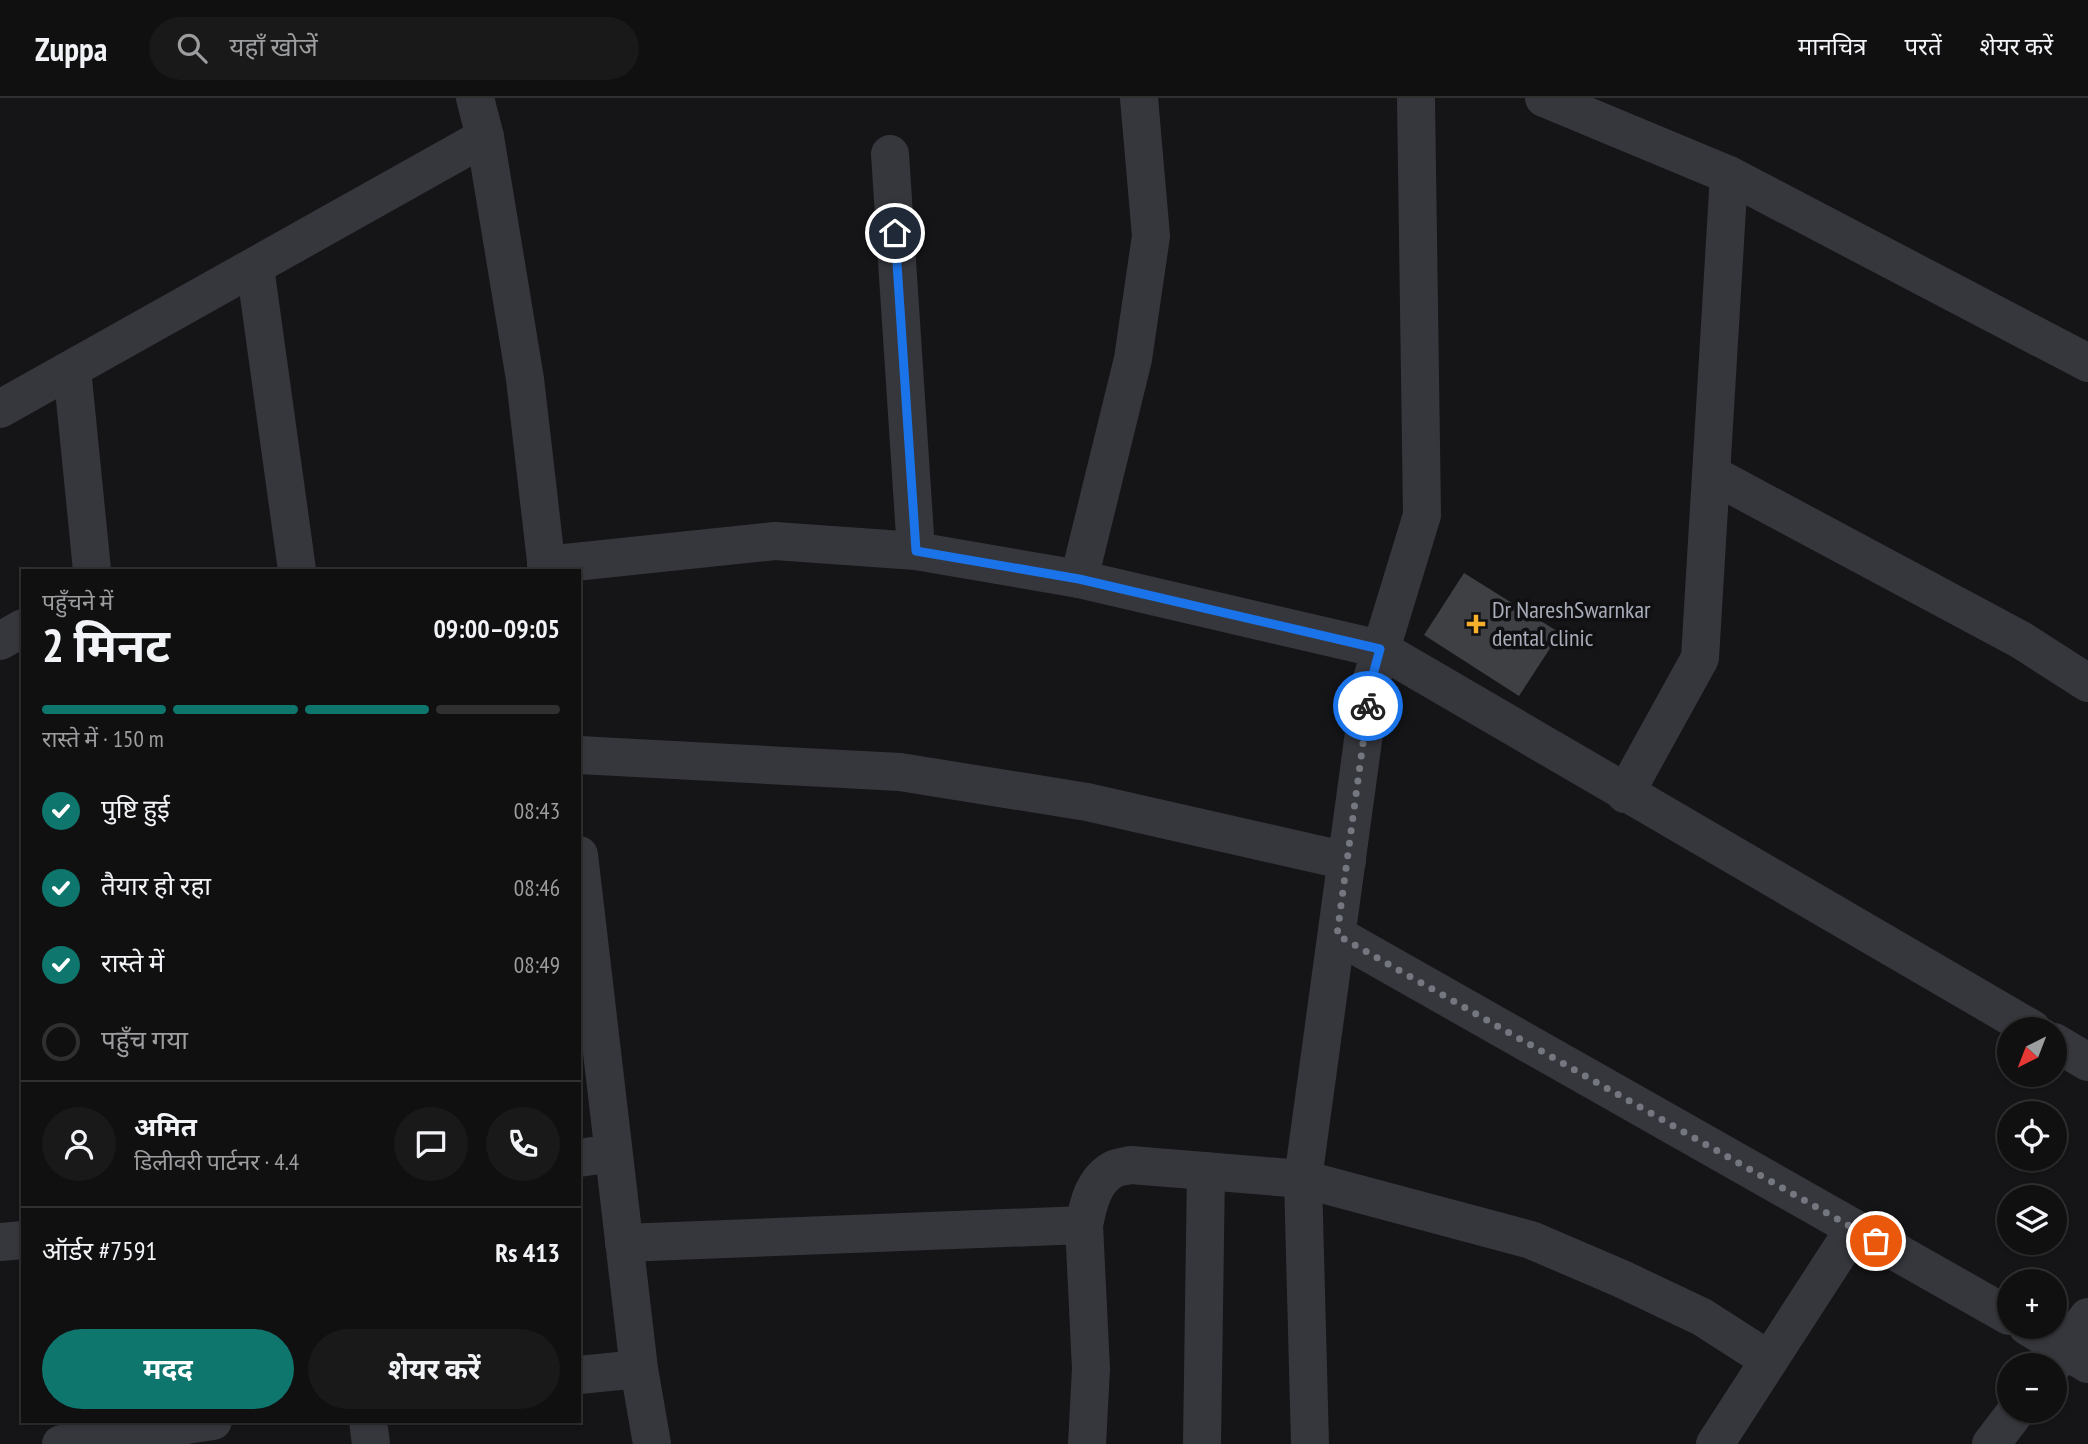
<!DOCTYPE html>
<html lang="hi">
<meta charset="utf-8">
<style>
:root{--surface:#101011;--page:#19191a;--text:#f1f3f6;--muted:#9c9d9f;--line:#303031;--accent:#0f766e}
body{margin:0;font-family:"PT Sans Narrow","Noto Sans Devanagari",sans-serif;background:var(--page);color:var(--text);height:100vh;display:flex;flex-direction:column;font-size:26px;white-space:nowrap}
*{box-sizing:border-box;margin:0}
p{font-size:23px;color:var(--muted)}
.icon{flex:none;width:38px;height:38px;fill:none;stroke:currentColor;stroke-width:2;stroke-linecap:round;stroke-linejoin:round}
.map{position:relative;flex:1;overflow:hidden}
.side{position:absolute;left:21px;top:471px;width:560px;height:854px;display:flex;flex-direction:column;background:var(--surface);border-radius:0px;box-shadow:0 2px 5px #0004,0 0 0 2px var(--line)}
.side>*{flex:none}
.needle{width:46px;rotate:222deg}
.fabs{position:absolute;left:1997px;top:919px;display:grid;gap:14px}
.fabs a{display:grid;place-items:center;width:70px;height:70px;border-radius:50%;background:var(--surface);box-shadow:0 2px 5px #0004,0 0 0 2px var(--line);font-size:35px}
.pin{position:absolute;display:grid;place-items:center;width:60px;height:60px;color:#fff;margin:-30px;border:4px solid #fff;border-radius:50%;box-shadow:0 2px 7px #0007}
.courier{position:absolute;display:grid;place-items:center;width:70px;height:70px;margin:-35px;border:5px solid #1a73e8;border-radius:50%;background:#fff;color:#222;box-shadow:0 2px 9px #0007}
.headline em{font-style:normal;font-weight:700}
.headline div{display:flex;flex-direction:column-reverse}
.headline{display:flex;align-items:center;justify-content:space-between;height:119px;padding:0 21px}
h1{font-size:46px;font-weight:700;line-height:52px}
.bar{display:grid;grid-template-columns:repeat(4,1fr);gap:10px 7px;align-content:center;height:84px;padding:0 21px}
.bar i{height:9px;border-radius:5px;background:var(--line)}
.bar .active{background:var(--accent)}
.bar p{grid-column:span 4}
.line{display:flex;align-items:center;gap:18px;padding:0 21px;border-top:2px solid var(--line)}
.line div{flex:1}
.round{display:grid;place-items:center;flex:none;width:74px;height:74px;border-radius:37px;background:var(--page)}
ol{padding:0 21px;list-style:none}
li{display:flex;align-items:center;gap:21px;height:77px}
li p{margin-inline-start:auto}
li .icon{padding:7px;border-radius:50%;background:var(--accent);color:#fff;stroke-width:4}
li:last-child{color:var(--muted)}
li i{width:38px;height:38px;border:4px solid var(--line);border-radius:50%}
.button{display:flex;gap:14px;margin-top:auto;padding:14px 21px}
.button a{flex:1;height:80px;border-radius:42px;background:var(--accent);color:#fff;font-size:28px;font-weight:700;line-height:80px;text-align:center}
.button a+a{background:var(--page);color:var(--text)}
header{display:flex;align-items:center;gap:42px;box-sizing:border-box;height:98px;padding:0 35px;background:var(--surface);border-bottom:2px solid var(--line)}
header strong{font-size:33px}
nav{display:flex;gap:38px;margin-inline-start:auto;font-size:24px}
.search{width:490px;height:63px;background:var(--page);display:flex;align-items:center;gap:18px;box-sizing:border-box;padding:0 24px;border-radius:38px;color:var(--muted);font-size:26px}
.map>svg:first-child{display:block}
.building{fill:#3f4044}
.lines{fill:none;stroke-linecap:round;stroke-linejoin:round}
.minor{stroke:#36373d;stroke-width:38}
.done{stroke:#747780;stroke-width:7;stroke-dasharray:0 12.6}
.route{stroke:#1a73e8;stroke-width:9}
.poi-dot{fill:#f8af2c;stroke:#101012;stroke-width:2.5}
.labels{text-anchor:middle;stroke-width:7;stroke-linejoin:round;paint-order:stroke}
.poi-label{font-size:24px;fill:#a7acb8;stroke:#101012;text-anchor:start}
</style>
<header>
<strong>Zuppa</strong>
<div class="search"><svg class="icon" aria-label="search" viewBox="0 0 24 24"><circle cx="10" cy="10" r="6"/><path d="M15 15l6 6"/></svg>यहाँ खोजें</div>
<nav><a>मानचित्र</a><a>परतें</a><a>शेयर करें</a></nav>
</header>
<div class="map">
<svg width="2088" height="1346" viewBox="0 0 2088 1346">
<rect width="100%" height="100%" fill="#151517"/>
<!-- building -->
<path class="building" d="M1464,475L1560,535L1519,598L1424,537Z"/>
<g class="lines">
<!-- minor -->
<g class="minor">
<path d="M475,0L485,39L525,281L547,472"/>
<path d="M1544,0L1729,77L2088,265"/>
<path d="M890,56L916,453"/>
<path d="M255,169L297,472"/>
<path d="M72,271L92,472"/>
<path d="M0,311L485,39"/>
<path d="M1711,376L2021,542L2088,585"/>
<path d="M546,467L775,443L916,453L1079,481L1380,551L2032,931"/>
<path d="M1079,481L1133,261L1151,138L1139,0"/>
<path d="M0,543L23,530"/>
<path d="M579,657L900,674L1087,704L1347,763"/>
<path d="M1625,696L1700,560L1729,77"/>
<path d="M579,757L639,1271L652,1346"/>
<path d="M1337,837L2009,1218"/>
<path d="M2054,944L2088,964"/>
<path d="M579,1060L613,1055"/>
<path d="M0,1144L23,1142"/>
<path d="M624,1145L1084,1127"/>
<path d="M2027,1228L2088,1266"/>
<path d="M2053,1267L2088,1219"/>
<path d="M579,1277L639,1271"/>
<path d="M368,1323L371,1346"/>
<path d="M61,1346L213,1323"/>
<path d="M1087,1346L1091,1271L1084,1127C1088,1107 1093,1082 1114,1071C1118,1069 1126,1068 1131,1067L1303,1081L1531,1142L1622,1181L1702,1219L1769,1262"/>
<path d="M1202,1346L1206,1073"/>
<path d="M1310,1346L1303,1081L1371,584L1422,417L1416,0"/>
<path d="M1715,1346L1854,1131"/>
<path d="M1991,1346L2017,1312"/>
</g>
</g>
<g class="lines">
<!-- done -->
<path class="done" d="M1368,608L1337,837L1876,1143"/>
<!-- route -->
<path class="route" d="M895,135L916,453L1079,481L1380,551L1371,584L1368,608"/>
</g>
<!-- markers -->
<path class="poi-dot" d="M1472.5 515.5h7v7h7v7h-7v7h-7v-7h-7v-7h7z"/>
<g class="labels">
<!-- poi labels -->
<g class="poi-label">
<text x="1492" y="520">Dr NareshSwarnkar<tspan x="1492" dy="28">dental clinic</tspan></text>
</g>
</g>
</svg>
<div class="fabs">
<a><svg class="needle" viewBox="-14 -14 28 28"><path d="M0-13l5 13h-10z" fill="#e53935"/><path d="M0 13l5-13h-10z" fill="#9c9d9f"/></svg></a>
<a><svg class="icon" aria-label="locate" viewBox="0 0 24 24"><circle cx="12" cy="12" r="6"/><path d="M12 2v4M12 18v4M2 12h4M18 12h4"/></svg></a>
<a><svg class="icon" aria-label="layers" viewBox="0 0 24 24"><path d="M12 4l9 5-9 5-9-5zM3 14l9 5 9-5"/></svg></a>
<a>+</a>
<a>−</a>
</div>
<div class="pin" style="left:1876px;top:1143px;background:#ea580c"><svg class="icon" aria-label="bag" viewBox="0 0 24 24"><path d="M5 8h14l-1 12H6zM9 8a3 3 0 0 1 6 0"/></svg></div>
<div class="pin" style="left:895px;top:135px;background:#1f2937"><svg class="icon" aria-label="home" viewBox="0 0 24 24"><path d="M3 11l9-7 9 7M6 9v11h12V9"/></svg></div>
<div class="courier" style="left:1368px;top:608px"><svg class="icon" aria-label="bike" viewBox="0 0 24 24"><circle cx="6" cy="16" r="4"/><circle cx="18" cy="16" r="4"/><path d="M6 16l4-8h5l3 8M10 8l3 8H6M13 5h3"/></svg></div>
<section class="side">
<div class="headline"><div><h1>2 मिनट</h1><p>पहुँचने में</p></div><em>09:00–09:05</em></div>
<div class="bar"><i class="active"></i><i class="active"></i><i class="active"></i><i></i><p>रास्ते में · 150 m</p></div>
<ol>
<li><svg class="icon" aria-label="check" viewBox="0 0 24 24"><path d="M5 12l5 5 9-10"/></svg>पुष्टि हुई<p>08:43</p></li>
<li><svg class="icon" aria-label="check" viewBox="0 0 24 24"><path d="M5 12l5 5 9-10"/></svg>तैयार हो रहा<p>08:46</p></li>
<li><svg class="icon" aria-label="check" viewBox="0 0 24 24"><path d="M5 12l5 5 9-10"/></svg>रास्ते में<p>08:49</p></li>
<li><i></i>पहुँच गया</li>
</ol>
<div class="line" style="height:126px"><a class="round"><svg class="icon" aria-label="person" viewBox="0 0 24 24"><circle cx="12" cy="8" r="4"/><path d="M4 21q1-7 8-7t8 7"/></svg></a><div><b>अमित</b><p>डिलीवरी पार्टनर · 4.4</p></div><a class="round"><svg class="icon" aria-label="chat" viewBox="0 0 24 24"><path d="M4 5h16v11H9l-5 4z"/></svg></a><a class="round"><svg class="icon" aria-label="phone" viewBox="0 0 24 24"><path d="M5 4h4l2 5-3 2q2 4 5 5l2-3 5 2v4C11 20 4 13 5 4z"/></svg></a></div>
<div class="line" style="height:91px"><div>ऑर्डर #7591</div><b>Rs 413</b></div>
<div class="button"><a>मदद</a><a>शेयर करें</a></div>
</section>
</div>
